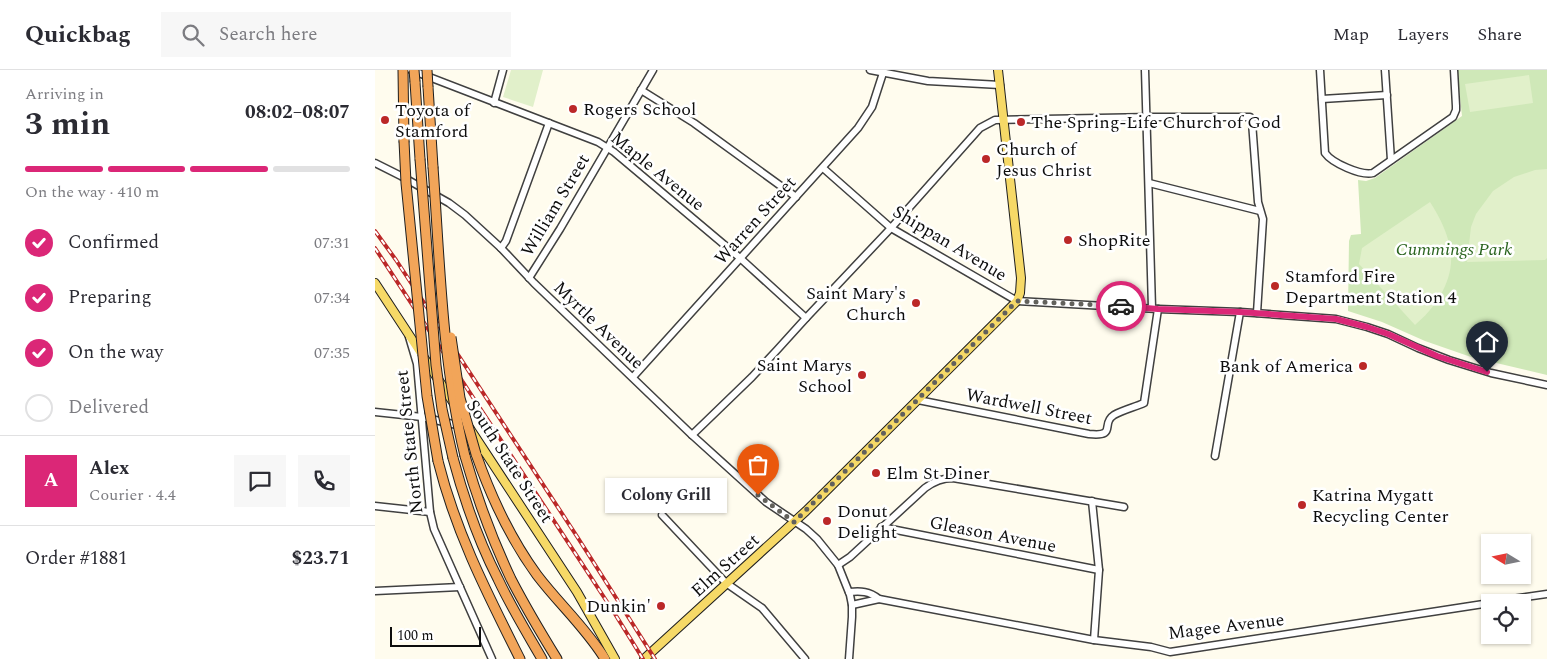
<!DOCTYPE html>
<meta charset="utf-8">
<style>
:root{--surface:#fff;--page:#f7f7f7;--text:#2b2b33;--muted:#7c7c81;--line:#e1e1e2;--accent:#db2777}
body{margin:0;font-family:Spectral,serif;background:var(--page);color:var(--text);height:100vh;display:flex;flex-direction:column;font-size:19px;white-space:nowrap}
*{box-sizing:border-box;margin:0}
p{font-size:16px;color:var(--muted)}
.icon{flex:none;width:28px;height:28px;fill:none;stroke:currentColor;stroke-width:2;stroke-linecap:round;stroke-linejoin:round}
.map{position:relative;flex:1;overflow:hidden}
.side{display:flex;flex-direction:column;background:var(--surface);width:375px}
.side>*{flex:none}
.needle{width:32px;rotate:280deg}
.fabs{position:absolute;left:1106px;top:464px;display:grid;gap:10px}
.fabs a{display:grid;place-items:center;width:50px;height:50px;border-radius:0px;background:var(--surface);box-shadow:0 1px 4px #0004;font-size:25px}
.scale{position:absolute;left:15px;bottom:12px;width:91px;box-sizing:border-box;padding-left:5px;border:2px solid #0d0d0d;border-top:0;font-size:14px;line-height:18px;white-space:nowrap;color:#0d0d0d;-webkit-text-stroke:4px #fff;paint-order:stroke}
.pin{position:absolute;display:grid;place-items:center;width:42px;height:42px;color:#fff;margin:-51px -21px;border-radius:50% 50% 50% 0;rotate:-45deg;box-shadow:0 0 5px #0007}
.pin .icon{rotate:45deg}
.courier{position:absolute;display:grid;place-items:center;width:50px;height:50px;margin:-25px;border:4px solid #db2777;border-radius:50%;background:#fff;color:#222;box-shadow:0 1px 6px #0007}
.bubble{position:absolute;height:35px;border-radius:0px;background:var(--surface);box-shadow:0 1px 4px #0004;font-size:16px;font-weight:700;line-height:35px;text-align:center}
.overview em{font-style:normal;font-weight:700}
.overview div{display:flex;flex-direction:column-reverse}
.overview{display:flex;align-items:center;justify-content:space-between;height:85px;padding:0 25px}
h1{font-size:32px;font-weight:700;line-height:38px}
.bar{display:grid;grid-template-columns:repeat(4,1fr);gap:8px 5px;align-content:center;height:60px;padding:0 25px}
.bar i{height:6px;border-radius:4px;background:var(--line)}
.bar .on{background:var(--accent)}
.bar p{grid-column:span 4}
.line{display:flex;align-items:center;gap:12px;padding:0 25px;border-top:1px solid var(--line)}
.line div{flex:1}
.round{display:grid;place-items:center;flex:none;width:52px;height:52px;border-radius:0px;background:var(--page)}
ol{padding:0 25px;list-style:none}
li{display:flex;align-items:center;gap:15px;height:55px}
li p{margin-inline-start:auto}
li .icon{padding:5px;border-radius:50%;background:var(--accent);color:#fff;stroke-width:4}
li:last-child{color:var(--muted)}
li i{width:28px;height:28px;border:2px solid var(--line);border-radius:50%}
header{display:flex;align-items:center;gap:30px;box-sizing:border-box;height:70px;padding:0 25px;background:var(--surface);border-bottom:1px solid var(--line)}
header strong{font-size:24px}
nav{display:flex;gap:28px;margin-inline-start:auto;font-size:18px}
.search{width:350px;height:45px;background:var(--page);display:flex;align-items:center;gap:12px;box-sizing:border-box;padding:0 18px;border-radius:0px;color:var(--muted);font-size:19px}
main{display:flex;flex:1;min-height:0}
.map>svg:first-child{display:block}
.green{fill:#cfe8b8}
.pitch{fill:#e1f0ca}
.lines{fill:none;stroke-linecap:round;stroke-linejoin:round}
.minor-casing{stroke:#404040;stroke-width:9}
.major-casing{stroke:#1e1e1e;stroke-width:10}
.highway-casing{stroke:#1e1e1e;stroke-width:11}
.minor{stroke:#fff;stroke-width:6}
.major{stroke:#f6d967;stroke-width:8}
.highway{stroke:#f2a559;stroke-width:9}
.rail-casing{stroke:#bb2828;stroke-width:4}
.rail{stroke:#fff;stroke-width:2;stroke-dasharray:5.5;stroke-linecap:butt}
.highway-bridge-casing{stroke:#1e1e1e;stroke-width:11;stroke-linecap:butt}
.highway-bridge{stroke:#f2a559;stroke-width:9}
.done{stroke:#62615c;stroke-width:5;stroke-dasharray:0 9}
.route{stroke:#db2777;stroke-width:6}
.poi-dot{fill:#bb2828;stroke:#fff;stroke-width:2}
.labels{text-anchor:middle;stroke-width:5;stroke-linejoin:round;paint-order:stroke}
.poi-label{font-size:18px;fill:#0d0d0d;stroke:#fff;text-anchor:start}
.street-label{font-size:18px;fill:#0d0d0d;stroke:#fff}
.park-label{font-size:18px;font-style:italic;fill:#2a641f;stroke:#fff}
</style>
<header>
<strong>Quickbag</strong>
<div class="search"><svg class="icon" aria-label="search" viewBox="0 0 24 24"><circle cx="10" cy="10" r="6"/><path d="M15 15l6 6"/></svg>Search here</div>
<nav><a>Map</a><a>Layers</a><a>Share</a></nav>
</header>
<main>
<section class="side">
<div class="overview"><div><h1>3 min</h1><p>Arriving in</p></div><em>08:02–08:07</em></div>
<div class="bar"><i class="on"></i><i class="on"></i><i class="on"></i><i></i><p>On the way · 410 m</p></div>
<ol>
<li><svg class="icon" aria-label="check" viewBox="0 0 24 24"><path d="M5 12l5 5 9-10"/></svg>Confirmed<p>07:31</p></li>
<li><svg class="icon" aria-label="check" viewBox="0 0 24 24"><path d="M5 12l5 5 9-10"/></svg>Preparing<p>07:34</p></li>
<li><svg class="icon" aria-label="check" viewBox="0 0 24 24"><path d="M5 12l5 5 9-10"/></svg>On the way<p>07:35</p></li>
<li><i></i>Delivered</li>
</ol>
<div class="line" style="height:90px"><b class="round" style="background:var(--accent);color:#fff">A</b><div><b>Alex</b><p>Courier · 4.4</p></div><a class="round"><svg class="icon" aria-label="chat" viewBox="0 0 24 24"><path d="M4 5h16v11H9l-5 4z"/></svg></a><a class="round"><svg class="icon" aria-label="phone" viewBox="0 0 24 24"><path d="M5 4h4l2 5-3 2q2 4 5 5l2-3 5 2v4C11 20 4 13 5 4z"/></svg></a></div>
<div class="line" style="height:65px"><div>Order #1881</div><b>$23.71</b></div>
</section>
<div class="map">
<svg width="1172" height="589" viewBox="0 0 1172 589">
<rect width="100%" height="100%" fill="#fffcee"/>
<!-- green -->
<path class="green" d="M1082,0H1172V305L1096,287L1050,271L1007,252L973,241L974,171L976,165L986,164L983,110L991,111L1000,108L1087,46Z"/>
<!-- pitch -->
<g class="pitch">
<path d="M136,0H168L158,37L128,27Z"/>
<path d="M1154,5L1158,33L1095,42L1090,14Z"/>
<path d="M1172,99V188L1170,190L1092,192L1096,157L1101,144L1118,121L1139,107L1160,100Z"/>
<path d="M1055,132C1064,146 1072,161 1075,178C1081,207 1062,237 1040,255L984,194L987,178Z"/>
</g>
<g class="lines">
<defs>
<g id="minor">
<path d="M36,0L223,72L239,82L365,188L431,248"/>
<path d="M495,0L553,11L625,15"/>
<path d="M770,0L777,238"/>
<path d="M945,0L950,83C957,93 986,106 998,103L1078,47L1081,40V36L1079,0"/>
<path d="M1010,0L1016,90"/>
<path d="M266,20L319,53L421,127"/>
<path d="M947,29L1012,25"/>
<path d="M119,33L128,0"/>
<path d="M0,93L26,106L74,133L90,145L126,178L159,213L317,365L391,432L431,459L442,469L463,495L475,525L477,535V547L474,589"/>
<path d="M448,98L516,158L642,231L783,239L865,242L961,249L992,257L1013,264L1043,278L1074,290L1116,303L1172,315"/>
<path d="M774,113L885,141"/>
<path d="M126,178L131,171L174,53"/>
<path d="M154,208L185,159L278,0"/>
<path d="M34,267L42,294L55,442L59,459L117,589"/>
<path d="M258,307L483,58L497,37L508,3"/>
<path d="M543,330L714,364C743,367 725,354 739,345C748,340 760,337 769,333L783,239"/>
<path d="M0,342L47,347L95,358"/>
<path d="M317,365L377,307L402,280L431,248L516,158L605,58L620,50L778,47H875L877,52L883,132L888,149L882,243"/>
<path d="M840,386L865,242"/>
<path d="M717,431L724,500L719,570"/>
<path d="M0,436L55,442"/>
<path d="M287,445L351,513L387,538L430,589"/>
<path d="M506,457L724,500"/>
<path d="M463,495L475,487L550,418C558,412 567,408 578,408L749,437"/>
<path d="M0,521L85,517"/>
<path d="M474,522C486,521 494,521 504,529L719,570L776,577L795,582L1115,533"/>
<path d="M1116,532L1172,524"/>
<path d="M477,535L504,529"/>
</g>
<g id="major">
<path d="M0,213L78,332"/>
<path d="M95,359L202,522L240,589"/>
<path d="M269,589L431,441L642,231L645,223L646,208L623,0"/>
</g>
<g id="highway">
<path d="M28,0L29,71"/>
<path d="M40,12L45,89"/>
<path d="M53,17L58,97"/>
<path d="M101,384C116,427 135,468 162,505C184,534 211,558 230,589"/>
<path d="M90,386C102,428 117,469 136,509C150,536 166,563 182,589"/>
<path d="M78,388C89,429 103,470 123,509C136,537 152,563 167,589"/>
<path d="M63,391C81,463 112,523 145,589"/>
</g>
</defs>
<!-- minor casing -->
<use href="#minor" class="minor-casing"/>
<!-- major casing -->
<use href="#major" class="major-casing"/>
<!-- highway casing -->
<use href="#highway" class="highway-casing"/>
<!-- minor -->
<use href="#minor" class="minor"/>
<!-- major -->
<use href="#major" class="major"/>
<!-- highway -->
<use href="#highway" class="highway"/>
<defs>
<g id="rail">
<path d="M0,161L21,190L203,468L280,589"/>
<path d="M0,178L240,544L268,589"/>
</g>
</defs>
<!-- rail casing -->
<use href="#rail" class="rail-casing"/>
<!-- rail -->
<use href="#rail" class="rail"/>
<defs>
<g id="highway-bridge">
<path d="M39,0L40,12"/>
<path d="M52,0L53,17"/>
<path d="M29,71L31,113L52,326L63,391"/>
<path d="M45,89L61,295L67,339L78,388"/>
<path d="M58,97C65,194 67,292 90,386"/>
<path d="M76,267L85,328L101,384"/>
</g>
</defs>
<!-- highway-bridge casing -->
<use href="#highway-bridge" class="highway-bridge-casing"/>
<!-- highway-bridge -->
<use href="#highway-bridge" class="highway-bridge"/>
</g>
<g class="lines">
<!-- done -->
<path class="done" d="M383,425L419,452L642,231L746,236"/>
<!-- route -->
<path class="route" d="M746,236L783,239L865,242L961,249L992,257L1013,264L1062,286L1112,302"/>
</g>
<!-- markers -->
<g class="poi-dot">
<circle cx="198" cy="39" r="5"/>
<circle cx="10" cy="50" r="5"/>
<circle cx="646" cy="52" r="5"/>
<circle cx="611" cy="89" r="5"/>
<circle cx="693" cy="170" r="5"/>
<circle cx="900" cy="216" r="5"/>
<circle cx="541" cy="233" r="5"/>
<circle cx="988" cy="296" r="5"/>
<circle cx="487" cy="305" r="5"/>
<circle cx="501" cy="403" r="5"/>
<circle cx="927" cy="435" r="5"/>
<circle cx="452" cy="451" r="5"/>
<circle cx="286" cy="536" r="5"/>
</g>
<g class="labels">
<!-- poi labels -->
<g class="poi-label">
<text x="208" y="45">Rogers School</text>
<text x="20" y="46">Toyota of<tspan x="20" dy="21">Stamford</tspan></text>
<text x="656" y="58">The Spring-Life Church of God</text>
<text x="621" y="85">Church of<tspan x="621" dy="21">Jesus Christ</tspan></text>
<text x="703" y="176">ShopRite</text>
<text x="910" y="212">Stamford Fire<tspan x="910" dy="21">Department Station 4</tspan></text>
<text x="531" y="229" text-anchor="end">Saint Mary's<tspan x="531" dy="21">Church</tspan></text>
<text x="477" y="301" text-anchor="end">Saint Marys<tspan x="477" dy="21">School</tspan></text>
<text x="978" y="302" text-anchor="end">Bank of America</text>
<text x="511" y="409">Elm St Diner</text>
<text x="937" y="431">Katrina Mygatt<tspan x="937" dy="21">Recycling Center</tspan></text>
<text x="462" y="447">Donut<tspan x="462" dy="21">Delight</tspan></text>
<text x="276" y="542" text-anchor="end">Dunkin'</text>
</g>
<!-- street labels -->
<g class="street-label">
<text transform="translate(283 101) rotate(39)" y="6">Maple Avenue</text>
<text transform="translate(180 135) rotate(-59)" y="6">William Street</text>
<text transform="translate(380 150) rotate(-48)" y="6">Warren Street</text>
<text transform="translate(575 173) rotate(31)" y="6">Shippan Avenue</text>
<text transform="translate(224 255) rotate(44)" y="6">Myrtle Avenue</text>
<text transform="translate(654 336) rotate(11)" y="6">Wardwell Street</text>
<text transform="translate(34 372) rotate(-96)" y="6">North State Street</text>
<text transform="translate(135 391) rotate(57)" y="6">South State Street</text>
<text transform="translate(618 464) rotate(11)" y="6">Gleason Avenue</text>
<text transform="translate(350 495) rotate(-42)" y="6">Elm Street</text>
<text transform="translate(851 556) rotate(-7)" y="6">Magee Avenue</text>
</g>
<!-- park labels -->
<g class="park-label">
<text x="1079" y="185">Cummings Park</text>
</g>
</g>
</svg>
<div class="fabs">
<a><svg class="needle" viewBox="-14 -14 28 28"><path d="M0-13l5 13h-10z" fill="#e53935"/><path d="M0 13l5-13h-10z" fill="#7c7c81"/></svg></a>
<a><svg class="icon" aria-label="locate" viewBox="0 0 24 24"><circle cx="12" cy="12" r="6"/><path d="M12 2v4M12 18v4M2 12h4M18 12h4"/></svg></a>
</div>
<div class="scale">100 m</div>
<div class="pin" style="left:383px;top:425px;background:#ea580c"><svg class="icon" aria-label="bag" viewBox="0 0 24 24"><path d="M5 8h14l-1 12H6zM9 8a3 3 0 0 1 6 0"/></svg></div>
<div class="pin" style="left:1112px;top:302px;background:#1f2937"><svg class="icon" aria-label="home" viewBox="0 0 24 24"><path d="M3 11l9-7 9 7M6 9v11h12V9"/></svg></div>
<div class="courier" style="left:746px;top:236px"><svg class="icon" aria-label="car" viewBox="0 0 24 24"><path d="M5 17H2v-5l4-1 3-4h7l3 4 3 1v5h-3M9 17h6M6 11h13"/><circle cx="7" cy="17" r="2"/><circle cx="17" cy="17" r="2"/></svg></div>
<div class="bubble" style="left:230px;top:408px;width:122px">Colony Grill</div>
</div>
</main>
